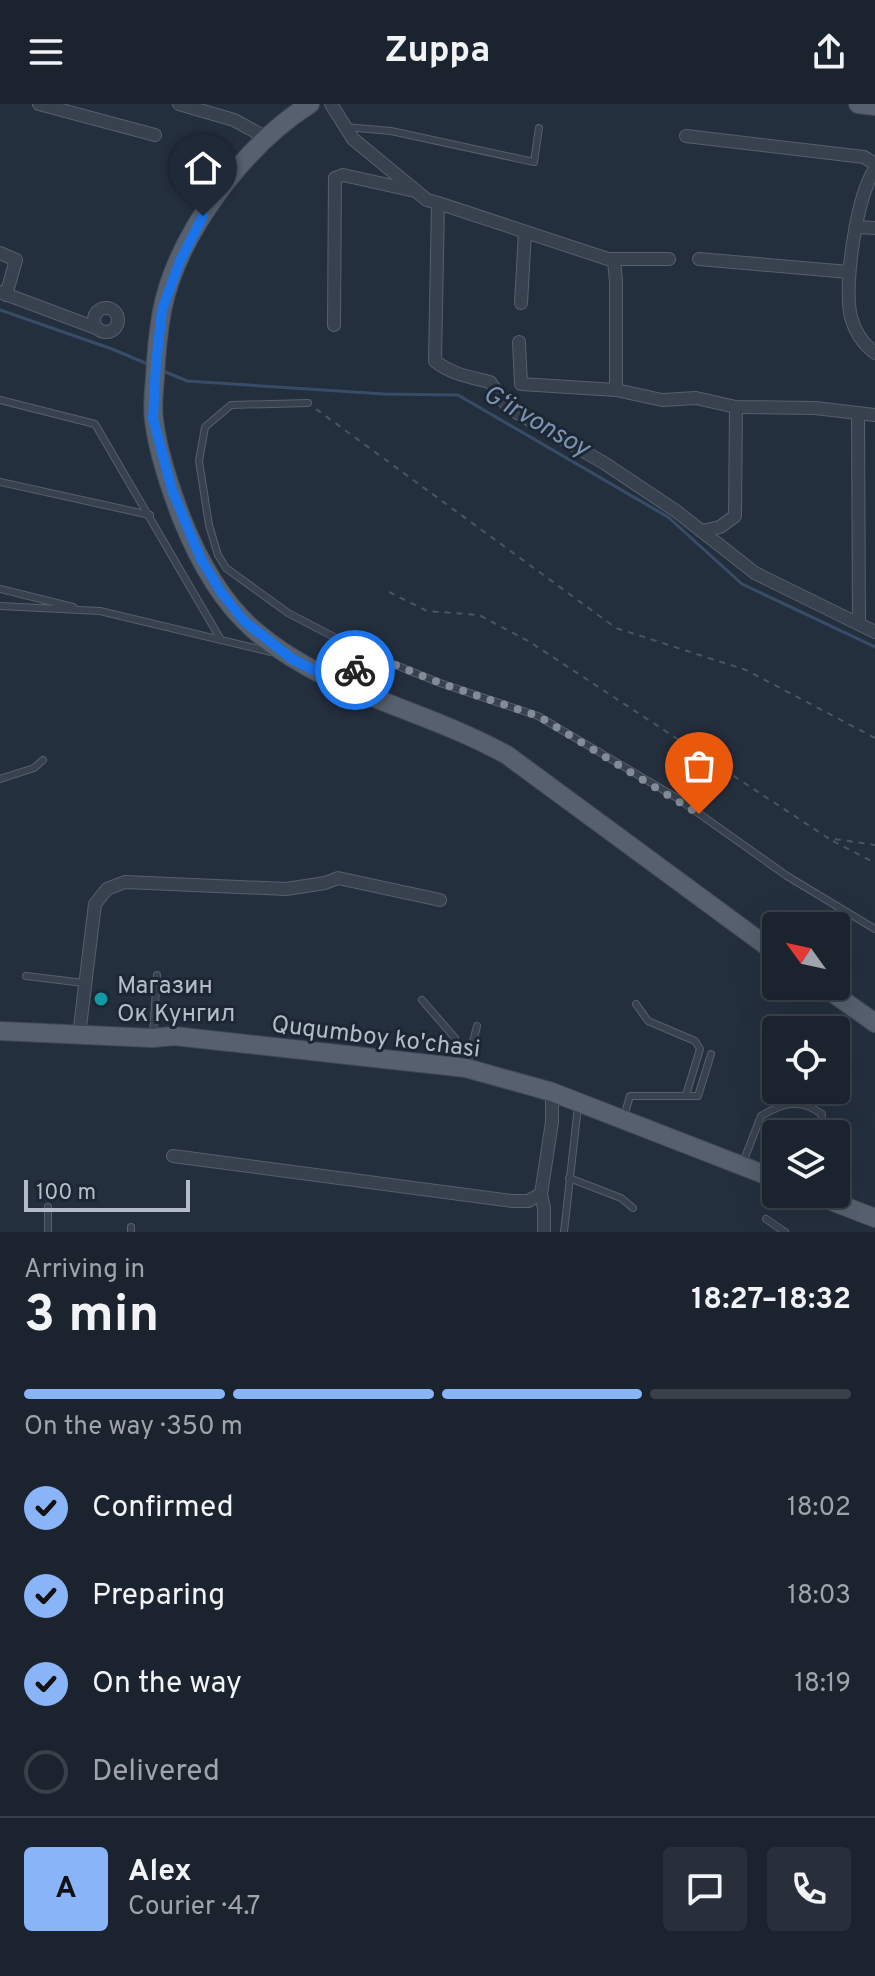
<!DOCTYPE html>
<meta charset="utf-8">
<style>
:root{--surface:#1b232e;--page:#282f3a;--text:#f1f3f6;--muted:#a0a4aa;--line:#39404a;--accent:#8ab4f8}
body{margin:0;font-family:Overpass,sans-serif;background:var(--page);color:var(--text);height:100vh;display:flex;flex-direction:column;font-size:30px;white-space:nowrap}
*{box-sizing:border-box;margin:0}
p{font-size:26px;color:var(--muted)}
.icon{flex:none;width:44px;height:44px;fill:none;stroke:currentColor;stroke-width:2;stroke-linecap:round;stroke-linejoin:round}
.map{position:relative;height:1128px;overflow:hidden}
.side{display:flex;flex-direction:column;background:var(--surface);flex:1}
.side>*{flex:none}
.needle{width:52px;rotate:303deg}
.controls{position:absolute;left:762px;top:808px;display:grid;gap:16px}
.controls a{display:grid;place-items:center;width:88px;height:88px;border-radius:8px;background:var(--surface);box-shadow:0 8px 32px #0002,0 0 0 2px var(--line);font-size:40px}
.scale{position:absolute;left:24px;bottom:20px;width:166px;box-sizing:border-box;padding-left:8px;border:4px solid #b4bcc9;border-top:0;font-size:22px;line-height:28px;white-space:nowrap;color:#b4bcc9;-webkit-text-stroke:6px #1d2633;paint-order:stroke}
.pin{position:absolute;display:grid;place-items:center;width:68px;height:68px;color:#fff;margin:-82px -34px;border-radius:50% 50% 50% 0;rotate:-45deg;box-shadow:0 0 8px #0007}
.pin .icon{rotate:45deg}
.courier{position:absolute;display:grid;place-items:center;width:80px;height:80px;margin:-40px;border:6px solid #1a73e8;border-radius:50%;background:#fff;color:#222;box-shadow:0 2px 10px #0007}
.headline em{font-style:normal;font-weight:700}
.headline div{display:flex;flex-direction:column-reverse}
.headline{display:flex;align-items:center;justify-content:space-between;height:136px;padding:0 24px}
h1{font-size:52px;font-weight:700;line-height:60px}
.bar{display:grid;grid-template-columns:repeat(4,1fr);gap:12px 8px;align-content:center;height:96px;padding:0 24px}
.bar i{height:10px;border-radius:6px;background:var(--line)}
.bar .on{background:var(--accent)}
.bar p{grid-column:span 4}
.line{display:flex;align-items:center;gap:20px;padding:0 24px;border-top:2px solid var(--line)}
.line div{flex:1}
.round{display:grid;place-items:center;flex:none;width:84px;height:84px;border-radius:8px;background:var(--page)}
ol{padding:0 24px;list-style:none}
li{display:flex;align-items:center;gap:24px;height:88px}
li p{margin-inline-start:auto}
li .icon{padding:8px;border-radius:50%;background:var(--accent);color:#111;stroke-width:4}
li:last-child{color:var(--muted)}
li i{width:44px;height:44px;border:4px solid var(--line);border-radius:50%}
header{display:flex;justify-content:space-between;align-items:center;height:104px;padding:0 24px;background:var(--surface);font-size:36px;font-weight:700}
.map>svg:first-child{display:block}
.lines{fill:none;stroke-linecap:round;stroke-linejoin:round}
.stream{stroke:#394c67;stroke-width:3}
.lane-casing{stroke:#565f6c;stroke-width:8}
.street-casing{stroke:#565f6c;stroke-width:14}
.primary-casing{stroke:#414a57;stroke-width:20}
.path{stroke:#44595c;stroke-width:2;stroke-dasharray:6 6;stroke-linecap:butt}
.lane{stroke:#38414e;stroke-width:6}
.street{stroke:#38414e;stroke-width:12}
.primary{stroke:#56606e;stroke-width:18}
.done{stroke:#828b98;stroke-width:8;stroke-dasharray:0 14.4}
.route{stroke:#1a73e8;stroke-width:10}
.culture-dot{fill:#0f9aa8;stroke:#1d2633;stroke-width:3}
.labels{text-anchor:middle;stroke-width:6;stroke-linejoin:round;paint-order:stroke}
.poi-label{font-size:24px;fill:#b4bcc9;stroke:#1d2633;text-anchor:start}
.street-label{font-size:24px;fill:#b4bcc9;stroke:#1d2633}
.water-label{font-size:26px;font-style:italic;fill:#7c92b1;stroke:#1d2633}
</style>
<header><svg class="icon" aria-label="menu" viewBox="0 0 24 24"><path d="M4 6h16M4 12h16M4 18h16"/></svg>Zuppa<svg class="icon" aria-label="share" viewBox="0 0 24 24"><path d="M12 15V3M7 8l5-5 5 5M5 13v7h14v-7"/></svg></header>
<div class="map">
<svg width="875" height="1128" viewBox="0 0 875 1128">
<rect width="100%" height="100%" fill="#242f3e"/>
<g class="lines">
<!-- stream -->
<g class="stream">
<path d="M0,206L112,245L150,261"/>
<path d="M161,266L187,277L384,290L458,291L668,413L742,480L875,543"/>
</g>
<defs>
<g id="lane">
<path d="M345,23L391,27L534,58L539,24"/>
<path d="M0,296L95,320L221,536"/>
<path d="M308,299L231,301L205,323L199,357L209,421L218,451L226,464L288,509L361,547"/>
<path d="M0,378L150,411"/>
<path d="M0,485L73,503"/>
<path d="M0,502L100,507L271,548"/>
<path d="M351,582L357,555L361,547L440,579L538,612L677,694L787,772L875,825"/>
<path d="M0,675L34,664L43,656"/>
<path d="M26,872L84,879"/>
<path d="M422,896L455,934L464,959"/>
<path d="M636,900L648,917L695,937L700,945L686,991"/>
<path d="M153,930L157,871"/>
<path d="M467,961L477,922"/>
<path d="M624,1012L630,992H698L711,950"/>
<path d="M742,1061L761,1012C783,999 800,994 822,1010L819,1030"/>
<path d="M569,1074L621,1094L633,1104"/>
<path d="M766,1115L785,1128"/>
<path d="M131,1123V1128"/>
<path d="M48,1128V1103"/>
<path d="M564,1128L578,1002"/>
</g>
<g id="street">
<path d="M39,0L155,31"/>
<path d="M179,0L234,16L265,33"/>
<path d="M331,0L353,35L427,96L438,99L435,257C451,270 469,273 490,278L509,304L604,359L676,407L755,469L875,528"/>
<path d="M686,32L864,53L875,60"/>
<path d="M875,65C857,90 843,182 851,213C855,228 863,240 875,249"/>
<path d="M438,99L614,157L616,177V286"/>
<path d="M857,123L875,124"/>
<path d="M0,149L16,156L6,191"/>
<path d="M611,155H669"/>
<path d="M699,155L849,168"/>
<path d="M0,188L96,224"/>
<path d="M521,199L525,128"/>
<circle cx="106" cy="216" r="12"/>
<path d="M334,221L335,74L343,71L415,87"/>
<path d="M519,238L521,280L616,286L662,296L696,294L736,303L815,304L875,311"/>
<path d="M858,309L859,520"/>
<path d="M701,427L720,423L735,412L736,303"/>
<path d="M79,931L95,800L107,785L125,778L286,785L325,779L338,774L440,796"/>
<path d="M173,1052L512,1097H528L541,1090L552,1018V988"/>
<path d="M541,1090L544,1104V1128"/>
</g>
<g id="primary">
<path d="M310,0C244,42 177,130 162,207C158,229 156,252 155,274C154,287 152,302 154,316C158,349 170,384 182,415C198,455 221,497 254,526C327,589 424,605 507,651L776,849"/>
<path d="M858,0L875,2"/>
<path d="M823,882L875,919"/>
<path d="M0,927L152,934L174,932L466,964L552,988L776,1075"/>
<path d="M813,1090L875,1114"/>
</g>
</defs>
<!-- lane casing -->
<use href="#lane" class="lane-casing"/>
<!-- street casing -->
<use href="#street" class="street-casing"/>
<!-- primary casing -->
<use href="#primary" class="primary-casing"/>
<!-- path -->
<g class="path">
<path d="M316,305L616,524L746,566L875,634"/>
<path d="M389,488L427,507L479,511L530,538L828,734L875,741"/>
<path d="M833,737L875,759"/>
</g>
<!-- lane -->
<use href="#lane" class="lane"/>
<!-- street -->
<use href="#street" class="street"/>
<!-- primary -->
<use href="#primary" class="primary"/>
</g>
<g class="lines">
<!-- done -->
<path class="done" d="M355,566L361,547L440,579L538,612L699,710"/>
<!-- route -->
<path class="route" d="M203,112L180,157L162,206L156,260L153,314L172,386L201,455L221,488L244,517L292,555L351,585L355,566"/>
</g>
<!-- markers -->
<circle class="culture-dot" cx="101" cy="895" r="8"/>
<g class="labels">
<!-- poi labels -->
<g class="poi-label">
<text x="117" y="889">Магазин<tspan x="117" dy="28">Ок Кунгил</tspan></text>
</g>
<!-- street labels -->
<g class="street-label">
<text transform="translate(376 932) rotate(7)" y="8">Ququmboy ko'chasi</text>
</g>
<!-- water labels -->
<g class="water-label">
<text transform="translate(537 316) rotate(30)" y="9">G‘irvonsoy</text>
</g>
</g>
</svg>
<div class="controls">
<a><svg class="needle" viewBox="-14 -14 28 28"><path d="M0-13l5 13h-10z" fill="#e53935"/><path d="M0 13l5-13h-10z" fill="#a0a4aa"/></svg></a>
<a><svg class="icon" aria-label="locate" viewBox="0 0 24 24"><circle cx="12" cy="12" r="6"/><path d="M12 2v4M12 18v4M2 12h4M18 12h4"/></svg></a>
<a><svg class="icon" aria-label="layers" viewBox="0 0 24 24"><path d="M12 4l9 5-9 5-9-5zM3 14l9 5 9-5"/></svg></a>
</div>
<div class="scale">100 m</div>
<div class="pin" style="left:699px;top:710px;background:#ea580c"><svg class="icon" aria-label="bag" viewBox="0 0 24 24"><path d="M5 8h14l-1 12H6zM9 8a3 3 0 0 1 6 0"/></svg></div>
<div class="pin" style="left:203px;top:112px;background:#1f2937"><svg class="icon" aria-label="home" viewBox="0 0 24 24"><path d="M3 11l9-7 9 7M6 9v11h12V9"/></svg></div>
<div class="courier" style="left:355px;top:566px"><svg class="icon" aria-label="bike" viewBox="0 0 24 24"><circle cx="6" cy="16" r="4"/><circle cx="18" cy="16" r="4"/><path d="M6 16l4-8h5l3 8M10 8l3 8H6M13 5h3"/></svg></div>
</div>
<section class="side">
<div class="headline"><div><h1>3 min</h1><p>Arriving in</p></div><em>18:27–18:32</em></div>
<div class="bar"><i class="on"></i><i class="on"></i><i class="on"></i><i></i><p>On the way · 350 m</p></div>
<ol>
<li><svg class="icon" aria-label="check" viewBox="0 0 24 24"><path d="M5 12l5 5 9-10"/></svg>Confirmed<p>18:02</p></li>
<li><svg class="icon" aria-label="check" viewBox="0 0 24 24"><path d="M5 12l5 5 9-10"/></svg>Preparing<p>18:03</p></li>
<li><svg class="icon" aria-label="check" viewBox="0 0 24 24"><path d="M5 12l5 5 9-10"/></svg>On the way<p>18:19</p></li>
<li><i></i>Delivered</li>
</ol>
<div class="line" style="height:144px"><b class="round" style="background:var(--accent);color:#111">A</b><div><b>Alex</b><p>Courier · 4.7</p></div><a class="round"><svg class="icon" aria-label="chat" viewBox="0 0 24 24"><path d="M4 5h16v11H9l-5 4z"/></svg></a><a class="round"><svg class="icon" aria-label="phone" viewBox="0 0 24 24"><path d="M5 4h4l2 5-3 2q2 4 5 5l2-3 5 2v4C11 20 4 13 5 4z"/></svg></a></div>
</section>
